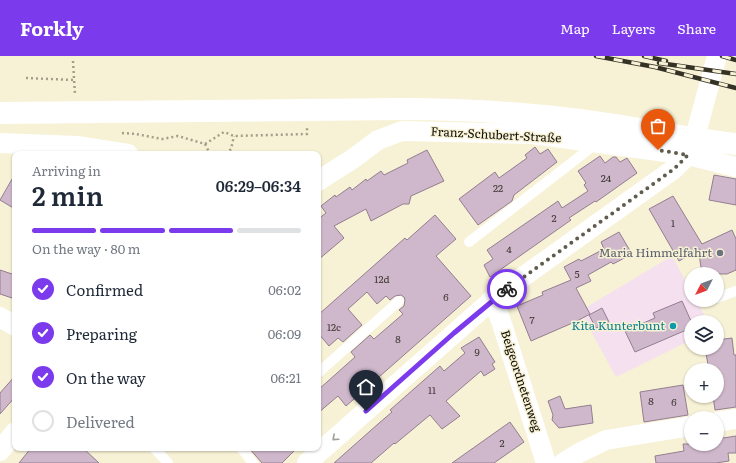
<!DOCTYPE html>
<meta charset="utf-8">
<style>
:root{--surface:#fff;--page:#f6f6f7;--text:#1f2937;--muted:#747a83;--line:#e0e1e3;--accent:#7c3aed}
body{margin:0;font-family:Literata,serif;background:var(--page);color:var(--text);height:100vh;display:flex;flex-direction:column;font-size:15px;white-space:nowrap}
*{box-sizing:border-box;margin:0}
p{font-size:13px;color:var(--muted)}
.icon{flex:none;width:22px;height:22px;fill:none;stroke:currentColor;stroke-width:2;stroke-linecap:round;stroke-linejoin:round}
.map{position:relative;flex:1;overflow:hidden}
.details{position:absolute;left:12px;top:95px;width:309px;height:300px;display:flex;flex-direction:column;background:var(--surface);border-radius:8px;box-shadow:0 1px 3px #0004}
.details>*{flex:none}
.needle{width:26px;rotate:228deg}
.tools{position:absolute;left:684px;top:211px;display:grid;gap:8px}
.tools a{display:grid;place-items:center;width:40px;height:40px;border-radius:50%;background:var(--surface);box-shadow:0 1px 3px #0004;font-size:20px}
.pin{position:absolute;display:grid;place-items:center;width:34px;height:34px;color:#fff;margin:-41px -17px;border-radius:50% 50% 50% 0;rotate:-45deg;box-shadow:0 0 4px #0007}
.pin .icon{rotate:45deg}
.courier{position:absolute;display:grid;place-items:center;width:40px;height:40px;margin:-20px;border:3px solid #7c3aed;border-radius:50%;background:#fff;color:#222;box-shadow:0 1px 5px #0007}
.summary em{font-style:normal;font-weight:600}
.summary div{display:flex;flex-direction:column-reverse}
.summary{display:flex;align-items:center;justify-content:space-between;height:68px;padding:0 20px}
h1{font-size:26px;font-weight:600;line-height:30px}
.bar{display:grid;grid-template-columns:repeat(4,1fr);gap:6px 4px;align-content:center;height:48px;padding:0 20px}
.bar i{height:5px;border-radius:3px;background:var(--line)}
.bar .on{background:var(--accent)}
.bar p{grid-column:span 4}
ol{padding:0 20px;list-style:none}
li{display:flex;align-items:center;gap:12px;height:44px}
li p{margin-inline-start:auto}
li .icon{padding:4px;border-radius:50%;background:var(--accent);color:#fff;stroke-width:4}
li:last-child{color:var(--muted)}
li i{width:22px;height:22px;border:2px solid var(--line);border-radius:50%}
header{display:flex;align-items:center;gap:24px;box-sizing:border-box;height:56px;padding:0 20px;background:var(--accent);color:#fff}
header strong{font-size:19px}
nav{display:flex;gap:22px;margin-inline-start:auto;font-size:14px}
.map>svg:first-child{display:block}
.education{fill:#f4e0ef}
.building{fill:#cfb8cb;stroke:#937e90}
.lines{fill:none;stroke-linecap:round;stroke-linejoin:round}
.path{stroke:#a39e89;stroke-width:2.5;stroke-dasharray:2 3;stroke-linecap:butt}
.lane{stroke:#fff;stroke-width:10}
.street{stroke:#fff;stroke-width:20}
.primary{stroke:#fff;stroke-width:22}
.rail-casing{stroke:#343125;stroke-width:4.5}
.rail{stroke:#f7f1d5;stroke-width:3;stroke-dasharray:9;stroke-linecap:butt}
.oneway{stroke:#9f9f9b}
.done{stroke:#615d4e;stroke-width:4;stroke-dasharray:0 7.2}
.route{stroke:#7c3aed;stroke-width:5}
.worship-dot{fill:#6b7280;stroke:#f7f1d5;stroke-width:1.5}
.culture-dot{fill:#0f9aa8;stroke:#f7f1d5;stroke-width:1.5}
.labels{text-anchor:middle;stroke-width:3;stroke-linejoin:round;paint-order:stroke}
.number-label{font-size:10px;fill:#403836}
.street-label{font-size:12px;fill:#100e05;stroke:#f7f1d5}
.worship-label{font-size:12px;fill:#5b616d;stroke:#f7f1d5;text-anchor:end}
.culture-label{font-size:12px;fill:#0d838f;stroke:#f7f1d5;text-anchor:end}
</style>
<header>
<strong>Forkly</strong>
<nav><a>Map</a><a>Layers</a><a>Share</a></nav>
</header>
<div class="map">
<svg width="736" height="407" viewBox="0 0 736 407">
<rect width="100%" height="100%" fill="#f7f1d5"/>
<!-- education -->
<path class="education" d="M672,200L691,235V244H696L708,266H691V284L616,321L580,255Z"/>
<!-- building -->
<g class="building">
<path d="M535,91L540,98L548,93L557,106L514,139L512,145L478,169L459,143L495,116L499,122L527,102L525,99Z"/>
<path d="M427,94L444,125L411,140L409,148H403L371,165L366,153L334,170L344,182L318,204V163L326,157L321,150L335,139L336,141L350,131L352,134L366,123L367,125L381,115L384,119L408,107L407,104Z"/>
<path d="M600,100L605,107L613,101H616L620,106L627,102L637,117L596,146L595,145L569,162L571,164L490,221L484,209L493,203L487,194L558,145L562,152L588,135L584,129L586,127L578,115Z"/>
<path d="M15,118V153L0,144Z"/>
<path d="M714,119L736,123V149L709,144Z"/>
<path d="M673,140L702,188L732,174L736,183V214L727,218H702L699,198L700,193L679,205L649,153Z"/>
<path d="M435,159L456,183L436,200L471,240L346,350L338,340L318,357V334L355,301L351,296L370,279L374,283L403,258L399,254L404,250L405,244L404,241L401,239L395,240L390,244L386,240L377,248L367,236L348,253L362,269L343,286L338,282L329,290L318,277V259L405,182L407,184Z"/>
<path d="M619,176L632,198L613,208L611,206L588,219L591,225L576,232L590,258L577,265L531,285L517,250L543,239L542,236L571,224L564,211L579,203L581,205L604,193L601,186Z"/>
<path d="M0,214L15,219V243L0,238Z"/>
<path d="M682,245L691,265V272L635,296L625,275L655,262L653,257Z"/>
<path d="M602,252L609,266L596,272L589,259Z"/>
<path d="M479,281L495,306L492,308L495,313L484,320L481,315L446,345L460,360L442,373L430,359L395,388L394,387L371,407H334L378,368L392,356L390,354L440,310L444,315L465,297L461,292Z"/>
<path d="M732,282L734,299H736V351L715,354L713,340H717V314H709L705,292H717V284Z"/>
<path d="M15,320V341L0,358V337Z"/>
<path d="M683,329L688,359L644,366L640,336Z"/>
<path d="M560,340L565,353L591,349L593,367L559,372L552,364L553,359L548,345Z"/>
<path d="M510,366L524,386L494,407H452Z"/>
<path d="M736,380V397H728L729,405L716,407H656L655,400L684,395L683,388H717V383Z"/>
<path d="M31,392H83L99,407H19Z"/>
<path d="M249,392H297L282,407H262Z"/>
</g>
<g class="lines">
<!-- path -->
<g class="path">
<path d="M73,5L75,39"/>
<path d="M26,22L74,24"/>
<path d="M122,77L136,78L162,83L178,80L205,88L224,76L234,80L307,78V72"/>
<path d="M205,88L210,98"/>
<path d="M226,98L231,93L234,80"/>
</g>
<!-- lane -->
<g class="lane">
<path d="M469,186L597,87"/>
<path d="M717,242L736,235"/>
<path d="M318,317L399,245"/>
<path d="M154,392L168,407"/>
<path d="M241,392L253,407"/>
</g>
<!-- street -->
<g class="street">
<path d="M1,87L77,90L128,98"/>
<path d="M318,125L354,102L378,84L402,75L532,78L688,99L736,111"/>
<path d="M491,245L498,257L503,271L546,407"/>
<path d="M0,261L15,270"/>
<path d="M717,366L736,363"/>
<path d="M0,395L15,376"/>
<path d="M307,407L491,245L520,223L674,113L688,99L692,92L717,0"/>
<path d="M563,407L579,397L606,384L691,370"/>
</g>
<!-- primary -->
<path class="primary" d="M0,57L402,53C459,53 515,56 571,63C626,69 681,82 736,88"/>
<defs>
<g id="rail">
<path d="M596,0L655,11L736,32"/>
<path d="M644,0L666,5"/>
<path d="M722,0L736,4"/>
<path d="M659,7L736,18"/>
</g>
</defs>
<!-- rail casing -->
<use href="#rail" class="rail-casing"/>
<!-- rail -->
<use href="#rail" class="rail"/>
</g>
<!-- one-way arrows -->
<defs><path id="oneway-chevron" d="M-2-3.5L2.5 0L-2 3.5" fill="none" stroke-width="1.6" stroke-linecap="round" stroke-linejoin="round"/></defs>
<use class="oneway" href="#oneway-chevron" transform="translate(335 382) rotate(138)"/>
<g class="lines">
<!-- done -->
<path class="done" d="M507,233L642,136L674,113L688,99L658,94"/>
<!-- route -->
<path class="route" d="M366,355L454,277L507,233"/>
</g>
<!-- markers -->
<circle class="worship-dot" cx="720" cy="197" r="4"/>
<circle class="culture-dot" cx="673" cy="270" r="4"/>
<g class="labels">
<!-- number labels -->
<g class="number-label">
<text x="606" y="126">24</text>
<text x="498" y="136">22</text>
<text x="554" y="166">2</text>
<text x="673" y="171">1</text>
<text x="509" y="197">4</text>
<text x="577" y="222">5</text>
<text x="382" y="227">12d</text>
<text x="446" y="245">6</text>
<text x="532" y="268">7</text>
<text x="334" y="275">12c</text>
<text x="398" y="287">8</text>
<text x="477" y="300">9</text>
<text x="432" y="338">11</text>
<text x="651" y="349">8</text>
<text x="674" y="350">6</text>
<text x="502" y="391">2</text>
</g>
<!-- street labels -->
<g class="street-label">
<text transform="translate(496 79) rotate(3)" y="4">Franz-Schubert-Straße</text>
<text transform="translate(521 325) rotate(72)" y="4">Beigeordnetenweg</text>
</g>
<!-- worship labels -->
<g class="worship-label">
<text x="712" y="201">Maria Himmelfahrt</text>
</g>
<!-- culture labels -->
<g class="culture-label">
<text x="665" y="274">Kita Kunterbunt</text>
</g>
</g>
</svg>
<div class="tools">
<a><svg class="needle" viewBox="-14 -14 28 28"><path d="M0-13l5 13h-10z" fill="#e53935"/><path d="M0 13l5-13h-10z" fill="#747a83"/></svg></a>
<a><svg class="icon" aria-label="layers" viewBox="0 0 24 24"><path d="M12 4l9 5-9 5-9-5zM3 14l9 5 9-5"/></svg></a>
<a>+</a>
<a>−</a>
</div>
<div class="pin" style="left:658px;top:94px;background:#ea580c"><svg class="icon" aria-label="bag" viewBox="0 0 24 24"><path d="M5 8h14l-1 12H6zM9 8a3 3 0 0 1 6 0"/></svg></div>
<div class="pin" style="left:366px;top:355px;background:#1f2937"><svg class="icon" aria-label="home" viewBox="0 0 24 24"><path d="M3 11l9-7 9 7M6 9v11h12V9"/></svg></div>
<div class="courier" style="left:507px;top:233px"><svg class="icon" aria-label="bike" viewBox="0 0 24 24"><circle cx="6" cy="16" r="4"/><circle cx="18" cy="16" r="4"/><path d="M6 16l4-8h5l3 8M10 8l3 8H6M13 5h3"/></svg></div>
<section class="details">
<div class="summary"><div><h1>2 min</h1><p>Arriving in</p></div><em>06:29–06:34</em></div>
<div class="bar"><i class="on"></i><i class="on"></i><i class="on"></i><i></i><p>On the way · 80 m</p></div>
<ol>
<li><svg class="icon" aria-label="check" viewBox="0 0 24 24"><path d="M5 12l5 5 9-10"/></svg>Confirmed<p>06:02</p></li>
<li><svg class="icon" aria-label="check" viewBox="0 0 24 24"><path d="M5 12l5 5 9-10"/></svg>Preparing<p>06:09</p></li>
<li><svg class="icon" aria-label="check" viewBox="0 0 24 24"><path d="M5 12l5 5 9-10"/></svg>On the way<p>06:21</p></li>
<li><i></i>Delivered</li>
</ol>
</section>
</div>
